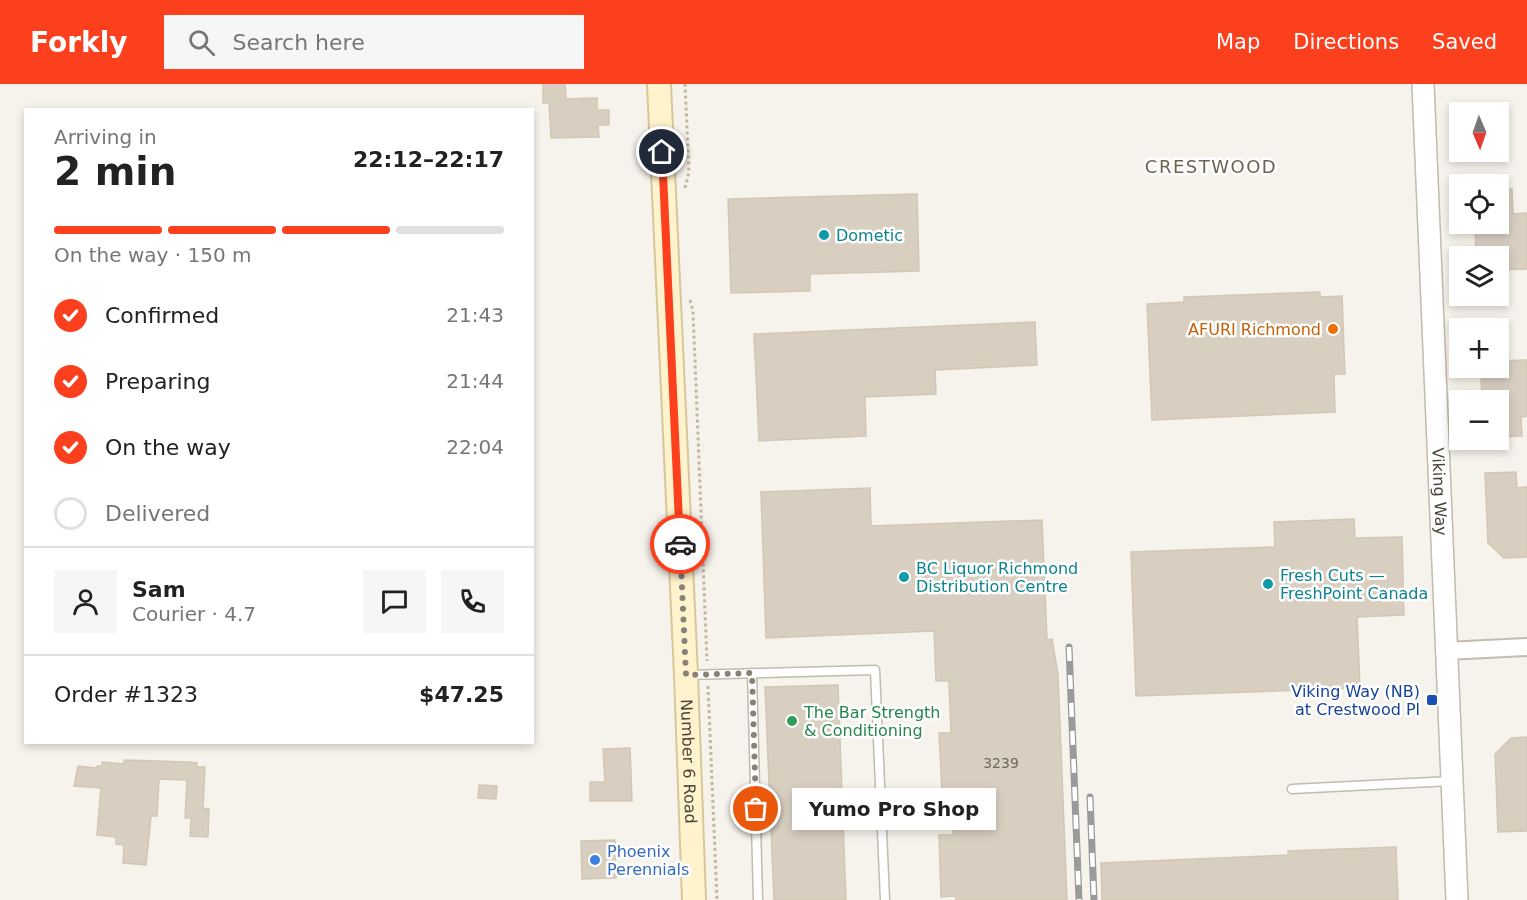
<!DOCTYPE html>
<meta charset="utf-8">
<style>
:root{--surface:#fff;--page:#f6f6f6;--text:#222;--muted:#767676;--line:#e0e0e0;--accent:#fc3f1d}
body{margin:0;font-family:"DejaVu Sans",sans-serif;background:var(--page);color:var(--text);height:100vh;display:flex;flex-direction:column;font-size:22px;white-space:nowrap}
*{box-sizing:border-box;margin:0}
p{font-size:20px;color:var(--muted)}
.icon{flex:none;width:33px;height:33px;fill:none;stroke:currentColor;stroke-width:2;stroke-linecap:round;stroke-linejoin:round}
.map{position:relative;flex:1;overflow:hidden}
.side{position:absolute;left:24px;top:24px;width:510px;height:636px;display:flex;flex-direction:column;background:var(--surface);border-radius:0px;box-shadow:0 3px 9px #0003}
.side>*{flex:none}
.needle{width:39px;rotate:178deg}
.fabs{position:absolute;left:1449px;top:18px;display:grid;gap:12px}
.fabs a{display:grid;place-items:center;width:60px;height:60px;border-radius:0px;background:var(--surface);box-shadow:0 3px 9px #0003;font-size:30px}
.pin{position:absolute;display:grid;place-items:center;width:51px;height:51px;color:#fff;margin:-26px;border:3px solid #fff;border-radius:50%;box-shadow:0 2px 6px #0007}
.courier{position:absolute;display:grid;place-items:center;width:60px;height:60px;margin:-30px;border:4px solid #fc3f1d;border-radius:50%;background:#fff;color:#222;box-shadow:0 2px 8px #0007}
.bubble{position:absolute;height:42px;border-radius:0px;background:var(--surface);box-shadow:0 3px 9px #0003;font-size:20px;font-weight:700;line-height:42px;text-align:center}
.overview em{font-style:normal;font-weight:700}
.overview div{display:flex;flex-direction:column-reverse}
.overview{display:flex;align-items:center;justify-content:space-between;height:102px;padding:0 30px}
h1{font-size:39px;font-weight:700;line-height:45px}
.bar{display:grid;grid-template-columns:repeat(4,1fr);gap:9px 6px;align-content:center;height:72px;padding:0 30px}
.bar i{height:8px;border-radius:4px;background:var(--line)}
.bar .active{background:var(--accent)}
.bar p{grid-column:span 4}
.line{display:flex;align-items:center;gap:15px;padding:0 30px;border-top:2px solid var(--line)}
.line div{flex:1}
.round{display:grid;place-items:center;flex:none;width:63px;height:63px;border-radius:0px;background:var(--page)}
ol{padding:0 30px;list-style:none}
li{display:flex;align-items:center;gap:18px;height:66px}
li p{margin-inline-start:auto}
li .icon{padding:6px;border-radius:50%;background:var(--accent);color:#fff;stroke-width:4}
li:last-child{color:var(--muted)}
li i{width:33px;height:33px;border:3px solid var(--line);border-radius:50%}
header{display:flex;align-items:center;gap:36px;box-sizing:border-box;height:84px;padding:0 30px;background:var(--accent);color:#fff}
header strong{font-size:28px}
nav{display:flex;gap:33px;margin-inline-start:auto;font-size:21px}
.search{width:420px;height:54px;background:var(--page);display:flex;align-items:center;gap:15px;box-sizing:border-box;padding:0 21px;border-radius:0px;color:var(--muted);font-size:22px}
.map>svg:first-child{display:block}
.building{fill:#d8cfc1;stroke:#d3c7b4;stroke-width:1.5}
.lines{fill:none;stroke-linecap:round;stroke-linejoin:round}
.service-casing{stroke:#c2bbae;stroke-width:11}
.minor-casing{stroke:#c2bbae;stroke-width:20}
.tertiary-casing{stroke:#c2bbae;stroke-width:24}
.secondary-casing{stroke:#d6c79b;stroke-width:26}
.path{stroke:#c4b79f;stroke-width:3;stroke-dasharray:3 3;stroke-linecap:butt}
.service{stroke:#fff;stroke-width:8}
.minor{stroke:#fff;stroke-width:16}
.tertiary{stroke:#fff;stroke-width:21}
.secondary{stroke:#fff3cd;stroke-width:22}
.rail-casing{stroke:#9a9a9a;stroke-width:7}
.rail{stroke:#fff;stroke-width:4.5;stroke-dasharray:14;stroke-linecap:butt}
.done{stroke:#878178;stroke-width:6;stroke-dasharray:0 10.8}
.route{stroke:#fc3f1d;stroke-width:8}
.culture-dot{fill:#0f9aa8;stroke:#fff;stroke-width:2}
.food-dot{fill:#e8710a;stroke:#fff;stroke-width:2}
.transit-dot{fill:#1a4fb4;stroke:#fff;stroke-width:2}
.leisure-dot{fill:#2e9e5b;stroke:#fff;stroke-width:2}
.shop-dot{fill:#3f7fe0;stroke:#fff;stroke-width:2}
.labels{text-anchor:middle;stroke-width:5;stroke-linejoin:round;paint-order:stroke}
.number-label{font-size:14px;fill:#6e675b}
.culture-label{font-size:16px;fill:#0d838f;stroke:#fff;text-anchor:start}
.food-label{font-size:16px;fill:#c56008;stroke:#fff;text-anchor:end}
.street-label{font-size:16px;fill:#4b4439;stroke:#fff}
.transit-label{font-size:16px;fill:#164399;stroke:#fff;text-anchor:end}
.leisure-label{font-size:16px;fill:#27864d;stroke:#fff;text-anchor:start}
.shop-label{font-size:16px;fill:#366cbe;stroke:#fff;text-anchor:start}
.neighbourhood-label{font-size:18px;letter-spacing:1.5px;fill:#6e6250;stroke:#fff}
</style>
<header>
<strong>Forkly</strong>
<div class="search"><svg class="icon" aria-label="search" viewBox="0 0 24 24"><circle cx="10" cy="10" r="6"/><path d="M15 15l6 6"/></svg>Search here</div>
<nav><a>Map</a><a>Directions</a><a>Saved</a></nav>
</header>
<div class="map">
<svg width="1527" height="816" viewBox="0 0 1527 816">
<rect width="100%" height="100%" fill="#f6f3ec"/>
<!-- building -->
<g class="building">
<path d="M543,0H565L566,15L597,14V26H609V41H598L599,53L551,54L549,19H543Z"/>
<path d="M1512,105L1513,130L1527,129V185L1498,186V172H1476L1475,140H1498V106Z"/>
<path d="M917,110L919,187L810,190V207L731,209L728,115Z"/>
<path d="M1320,208V213L1342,212L1345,290H1334L1335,328L1152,336L1147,220L1184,218V213Z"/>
<path d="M1035,238L1037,281L935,286L936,310L865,313L866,352L759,357L754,250Z"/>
<path d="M1527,276V332L1521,333L1522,352L1498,353V316H1482L1481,293L1483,284H1498V277Z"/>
<path d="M1516,388L1517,404L1527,403V473L1504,474L1488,459L1485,389Z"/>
<path d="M870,404L871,442L1042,436L1047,556L1052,555L1058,590L1067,816H956V812L941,813L939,751H953L951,709L942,710L939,649H951L949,597H936L934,547L766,554L761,408Z"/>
<path d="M1354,435L1355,454L1402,453L1404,531L1357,533L1360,604L1136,612L1131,468L1275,463L1274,438Z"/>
<path d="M838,601L846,816H774L765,603Z"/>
<path d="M1527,653V747L1498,748L1495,670L1511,654Z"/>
<path d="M630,664L632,717H590V698H605L603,665Z"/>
<path d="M124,676L188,678L197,679V683H205L203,724L209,725L208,753L190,752L191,734H185L187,696L159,695L157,732H151L146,781L123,779L124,761L116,760V753L97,751L101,704L74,702L78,682L97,684V682H102V678L124,680Z"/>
<path d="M479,701L497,702L496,715L478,714Z"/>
<path d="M615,756L616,794L582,795L581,757Z"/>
<path d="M1396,763L1398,816H1102L1101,779L1288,771V767Z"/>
</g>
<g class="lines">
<defs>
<g id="service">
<path d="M752,589L758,816"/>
<path d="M686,591L875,586L885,816"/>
<path d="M1292,705L1451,697"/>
</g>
<path id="minor" d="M1446,567L1527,563"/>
<g id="tertiary">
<path id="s1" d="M1423,0L1457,816"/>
</g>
<g id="secondary">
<path id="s2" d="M659,0L686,591L694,816"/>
</g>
</defs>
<!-- service casing -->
<use href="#service" class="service-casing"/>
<!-- minor casing -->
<use href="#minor" class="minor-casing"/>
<!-- tertiary casing -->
<use href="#tertiary" class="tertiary-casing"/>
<!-- secondary casing -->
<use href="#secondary" class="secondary-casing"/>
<!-- path -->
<g class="path">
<path d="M685,104L689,88L685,0"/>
<path d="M690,216L693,227L707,577"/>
<path d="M708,602L717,816"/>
</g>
<!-- service -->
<use href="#service" class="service"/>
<!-- minor -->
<use href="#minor" class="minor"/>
<!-- tertiary -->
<use href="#tertiary" class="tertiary"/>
<!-- secondary -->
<use href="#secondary" class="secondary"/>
<defs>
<g id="rail">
<path d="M1069,563L1079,816"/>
<path d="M1090,713L1094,816"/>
</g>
</defs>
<!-- rail casing -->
<use href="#rail" class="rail-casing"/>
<!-- rail -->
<use href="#rail" class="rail"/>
</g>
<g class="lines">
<!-- done -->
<path class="done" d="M680,460L686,591L752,589L756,725"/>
<!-- route -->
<path class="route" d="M662,68L680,460"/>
</g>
<!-- markers -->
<g class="culture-dot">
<circle cx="824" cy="151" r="6"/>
<circle cx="904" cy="493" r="6"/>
<circle cx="1268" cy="500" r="6"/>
</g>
<circle class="food-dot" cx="1333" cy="245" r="6"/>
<rect class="transit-dot" x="1426" y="610" width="12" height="12" rx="3"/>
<circle class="leisure-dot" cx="792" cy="637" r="6"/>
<circle class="shop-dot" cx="595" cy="776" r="6"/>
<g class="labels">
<!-- number labels -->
<g class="number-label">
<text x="1001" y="684">3239</text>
</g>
<!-- culture labels -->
<g class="culture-label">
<text x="836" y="157">Dometic</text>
<text x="916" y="490">BC Liquor Richmond<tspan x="916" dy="18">Distribution Centre</tspan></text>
<text x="1280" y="497">Fresh Cuts —<tspan x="1280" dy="18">FreshPoint Canada</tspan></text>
</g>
<!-- food labels -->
<g class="food-label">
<text x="1321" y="251">AFURI Richmond</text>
</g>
<!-- street labels -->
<g class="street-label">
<text dy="6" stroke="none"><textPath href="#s1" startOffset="408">Viking Way</textPath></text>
<text dy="6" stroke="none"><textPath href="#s2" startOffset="678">Number 6 Road</textPath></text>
</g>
<!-- transit labels -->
<g class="transit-label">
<text x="1420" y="613">Viking Way (NB)<tspan x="1420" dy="18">at Crestwood Pl</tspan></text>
</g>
<!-- leisure labels -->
<g class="leisure-label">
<text x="804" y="634">The Bar Strength<tspan x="804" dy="18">&amp; Conditioning</tspan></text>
</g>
<!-- shop labels -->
<g class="shop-label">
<text x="607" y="773">Phoenix<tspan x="607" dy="18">Perennials</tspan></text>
</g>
<!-- neighbourhood labels -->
<g class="neighbourhood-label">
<text x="1211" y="89">CRESTWOOD</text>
</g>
</g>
</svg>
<div class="fabs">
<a><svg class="needle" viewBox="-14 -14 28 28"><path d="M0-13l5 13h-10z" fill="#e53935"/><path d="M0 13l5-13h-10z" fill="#767676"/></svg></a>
<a><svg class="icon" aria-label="locate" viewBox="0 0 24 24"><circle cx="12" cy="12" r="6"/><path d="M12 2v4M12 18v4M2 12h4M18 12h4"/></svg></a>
<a><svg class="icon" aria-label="layers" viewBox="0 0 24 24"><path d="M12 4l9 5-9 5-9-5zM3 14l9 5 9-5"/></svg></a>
<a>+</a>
<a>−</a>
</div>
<div class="pin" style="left:756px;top:725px;background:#ea580c"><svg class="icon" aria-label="bag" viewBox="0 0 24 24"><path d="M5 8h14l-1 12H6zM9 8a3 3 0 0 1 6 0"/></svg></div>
<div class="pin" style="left:662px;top:68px;background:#1f2937"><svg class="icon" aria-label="home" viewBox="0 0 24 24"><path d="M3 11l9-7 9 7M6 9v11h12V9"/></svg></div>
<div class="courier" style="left:680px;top:460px"><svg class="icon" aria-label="car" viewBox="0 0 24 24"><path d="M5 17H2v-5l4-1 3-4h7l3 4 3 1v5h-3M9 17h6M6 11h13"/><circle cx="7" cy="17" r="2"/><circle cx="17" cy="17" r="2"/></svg></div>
<div class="bubble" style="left:792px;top:704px;width:204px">Yumo Pro Shop</div>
<section class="side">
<div class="overview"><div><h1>2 min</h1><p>Arriving in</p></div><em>22:12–22:17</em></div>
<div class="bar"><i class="active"></i><i class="active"></i><i class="active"></i><i></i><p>On the way · 150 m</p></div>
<ol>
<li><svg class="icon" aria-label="check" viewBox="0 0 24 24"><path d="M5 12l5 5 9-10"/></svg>Confirmed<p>21:43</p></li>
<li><svg class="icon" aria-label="check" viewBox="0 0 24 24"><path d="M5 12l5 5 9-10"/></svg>Preparing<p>21:44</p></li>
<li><svg class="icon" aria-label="check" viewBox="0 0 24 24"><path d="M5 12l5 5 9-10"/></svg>On the way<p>22:04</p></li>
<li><i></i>Delivered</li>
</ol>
<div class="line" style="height:108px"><a class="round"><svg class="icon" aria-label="person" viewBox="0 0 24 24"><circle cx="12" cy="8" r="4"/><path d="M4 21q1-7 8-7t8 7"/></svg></a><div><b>Sam</b><p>Courier · 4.7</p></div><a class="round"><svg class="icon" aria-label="chat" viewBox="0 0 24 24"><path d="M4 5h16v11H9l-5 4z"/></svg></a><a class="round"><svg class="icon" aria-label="phone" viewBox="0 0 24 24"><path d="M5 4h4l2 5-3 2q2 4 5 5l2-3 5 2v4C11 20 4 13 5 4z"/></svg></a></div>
<div class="line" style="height:78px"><div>Order #1323</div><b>$47.25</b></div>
</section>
</div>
